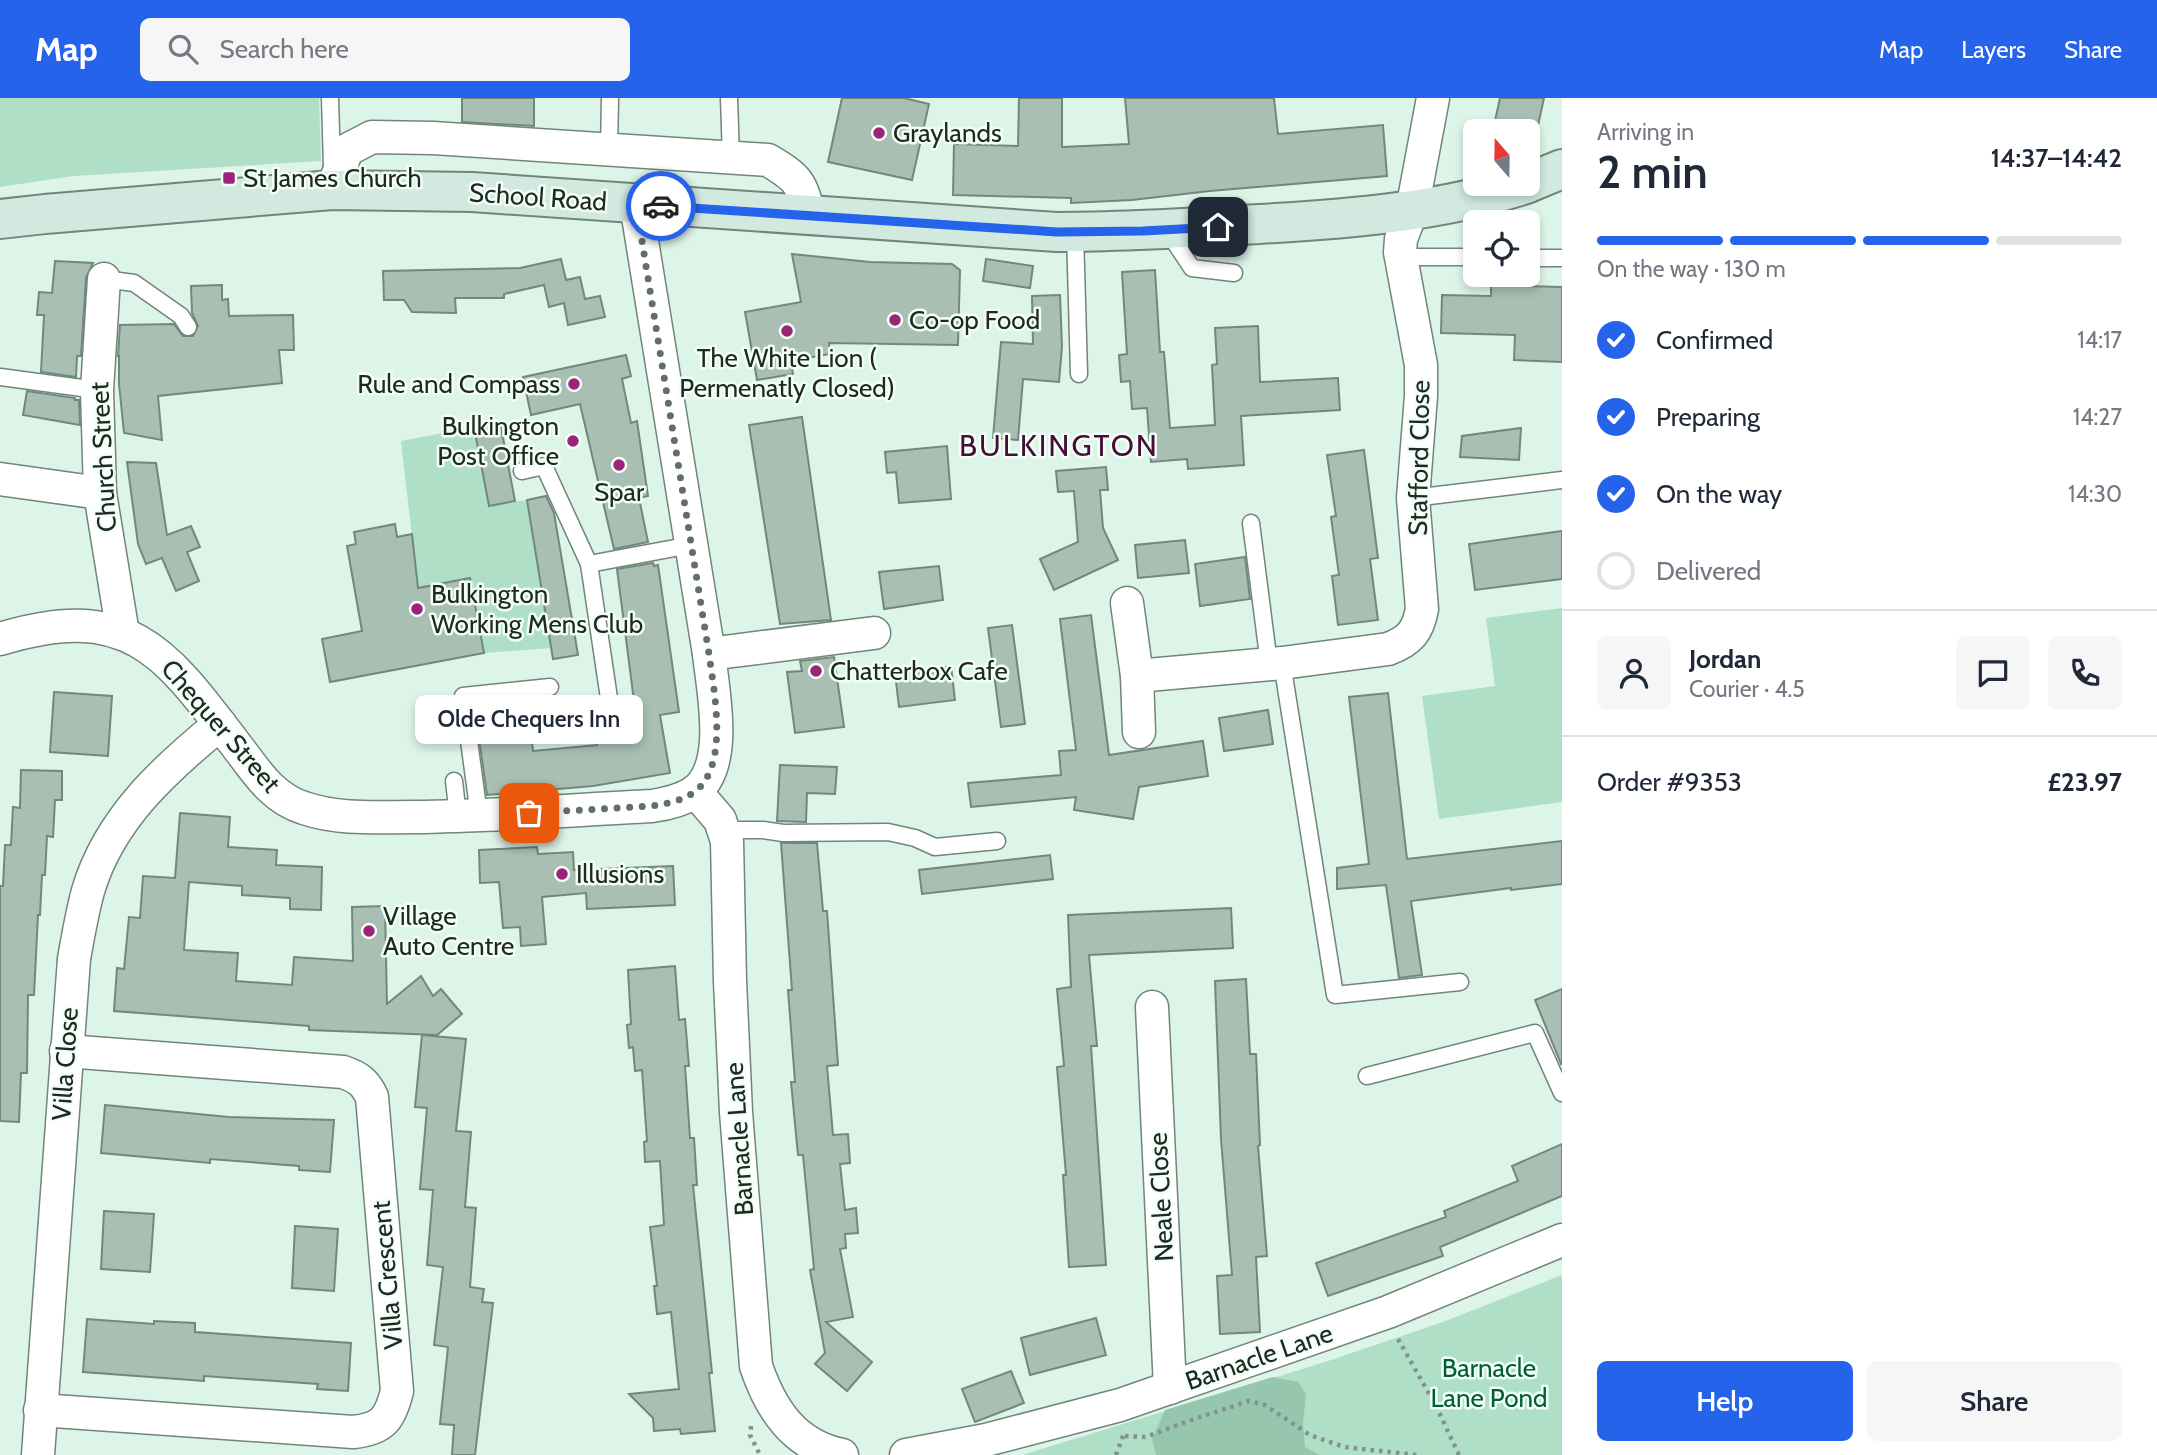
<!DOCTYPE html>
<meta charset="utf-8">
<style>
:root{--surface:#fff;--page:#f6f6f7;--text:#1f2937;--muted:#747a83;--line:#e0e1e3;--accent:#2563eb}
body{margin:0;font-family:Cabin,sans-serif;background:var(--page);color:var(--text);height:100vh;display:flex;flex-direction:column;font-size:26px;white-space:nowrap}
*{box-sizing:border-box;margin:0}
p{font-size:23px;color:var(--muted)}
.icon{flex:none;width:38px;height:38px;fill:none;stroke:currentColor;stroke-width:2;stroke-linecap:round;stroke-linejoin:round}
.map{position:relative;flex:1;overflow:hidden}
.drawer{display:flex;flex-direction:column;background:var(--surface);width:595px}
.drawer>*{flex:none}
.needle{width:46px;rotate:340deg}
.buttons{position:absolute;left:1463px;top:21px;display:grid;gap:14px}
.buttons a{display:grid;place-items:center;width:77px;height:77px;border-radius:10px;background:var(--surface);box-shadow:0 4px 10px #0003;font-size:35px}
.pin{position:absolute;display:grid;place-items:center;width:60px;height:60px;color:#fff;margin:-30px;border-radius:14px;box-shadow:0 4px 10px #0006}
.courier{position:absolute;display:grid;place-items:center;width:70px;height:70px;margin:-35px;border:5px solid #2563eb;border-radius:50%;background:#fff;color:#222;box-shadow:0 2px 9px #0007}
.bubble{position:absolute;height:49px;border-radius:10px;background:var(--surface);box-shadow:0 4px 10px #0003;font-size:23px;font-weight:600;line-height:49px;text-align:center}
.headline em{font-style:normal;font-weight:600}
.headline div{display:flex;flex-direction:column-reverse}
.headline{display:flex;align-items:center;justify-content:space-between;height:119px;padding:0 35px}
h1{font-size:46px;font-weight:600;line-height:52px}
.bar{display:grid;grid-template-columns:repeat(4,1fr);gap:10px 7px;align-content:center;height:84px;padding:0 35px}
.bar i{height:9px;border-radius:5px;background:var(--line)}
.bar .active{background:var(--accent)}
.bar p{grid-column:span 4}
.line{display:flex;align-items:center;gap:18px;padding:0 35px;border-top:2px solid var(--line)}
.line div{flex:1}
.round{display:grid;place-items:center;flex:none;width:74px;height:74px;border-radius:10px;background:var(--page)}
ol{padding:0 35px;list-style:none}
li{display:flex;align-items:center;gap:21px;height:77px}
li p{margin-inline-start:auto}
li .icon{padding:7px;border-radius:50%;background:var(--accent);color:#fff;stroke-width:4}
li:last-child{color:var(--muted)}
li i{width:38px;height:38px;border:4px solid var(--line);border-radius:50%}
.action{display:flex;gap:14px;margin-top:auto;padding:14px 35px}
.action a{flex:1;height:80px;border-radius:10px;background:var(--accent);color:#fff;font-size:28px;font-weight:600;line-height:80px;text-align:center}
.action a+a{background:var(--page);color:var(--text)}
header{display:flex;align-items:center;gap:42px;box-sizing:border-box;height:98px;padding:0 35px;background:var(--accent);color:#fff}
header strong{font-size:33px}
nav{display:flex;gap:38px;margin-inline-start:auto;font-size:24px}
.search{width:490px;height:63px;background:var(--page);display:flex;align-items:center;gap:18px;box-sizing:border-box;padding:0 24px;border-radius:10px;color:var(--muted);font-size:26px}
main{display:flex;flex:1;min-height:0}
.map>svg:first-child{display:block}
.green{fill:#afdfc6}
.forest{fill:#96c7ae}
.building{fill:#a9bfb3;stroke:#73887d;stroke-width:2}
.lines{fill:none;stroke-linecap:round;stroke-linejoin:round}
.service-casing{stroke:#71857a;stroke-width:19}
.minor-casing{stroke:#71857a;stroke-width:35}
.secondary-casing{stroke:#71857a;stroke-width:42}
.path{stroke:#83938b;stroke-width:4.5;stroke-dasharray:3.5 5;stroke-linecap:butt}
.service{stroke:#fff;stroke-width:16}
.minor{stroke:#fff;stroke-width:32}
.secondary{stroke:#d1e9de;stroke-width:38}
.done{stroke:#626f69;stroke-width:7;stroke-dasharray:0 12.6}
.route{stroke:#2563eb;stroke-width:9}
.poi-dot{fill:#9d237a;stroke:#f1fff7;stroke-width:2.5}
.labels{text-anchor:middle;stroke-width:5;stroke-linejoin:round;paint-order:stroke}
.poi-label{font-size:26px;fill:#202824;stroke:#f1fff7;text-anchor:start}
.street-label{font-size:26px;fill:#202824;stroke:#f1fff7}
.park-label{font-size:26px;fill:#005c3d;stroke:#f1fff7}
.quarter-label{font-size:30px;letter-spacing:2px;fill:#470d37;stroke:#f1fff7}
</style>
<header>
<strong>Map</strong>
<div class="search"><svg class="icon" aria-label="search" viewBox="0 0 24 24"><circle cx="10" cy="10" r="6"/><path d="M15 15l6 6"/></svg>Search here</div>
<nav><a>Map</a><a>Layers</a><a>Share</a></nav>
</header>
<main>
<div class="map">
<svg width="1562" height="1357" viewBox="0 0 1562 1357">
<rect width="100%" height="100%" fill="#ddf4e8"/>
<!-- green -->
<g class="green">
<path d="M0,0H319L321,63L73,78L0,89Z"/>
<path d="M474,329L489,408L527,402L552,550L484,555L470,480L418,490L401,343Z"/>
<path d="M1562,510V704L1439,721L1422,598L1495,588L1486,520Z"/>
<path d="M1562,1177V1357H1022L1325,1264L1443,1224Z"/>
</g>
<!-- forest -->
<path class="forest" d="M1273,1279L1298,1284L1306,1296L1303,1326L1305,1349L1320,1357H1156L1152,1341L1165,1312Z"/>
<!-- building -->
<g class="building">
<path d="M462,0H534V28L462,24Z"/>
<path d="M842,0H904L929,6L912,82L828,64Z"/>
<path d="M1019,0H1062V49L1129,46L1125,0H1274L1278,36L1383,27L1387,78L1210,93L1132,102L1071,105V100L953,97L954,46L1018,48Z"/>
<path d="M1500,0H1544L1537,32L1495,23Z"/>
<path d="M792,156L870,164L952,166L960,172L958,247L829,245L830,256L791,263L793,276L757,282L745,214L801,204Z"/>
<path d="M561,161L566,182L580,179L585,201L600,198L605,219L568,227L564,205L549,209L544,187L504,196V200H455L456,215L412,214L404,202H384L383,173L520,170Z"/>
<path d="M986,161L1033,168L1030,190L983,183Z"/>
<path d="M55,163L93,165L86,180L81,258H77L76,279L41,274L44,217H37L39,194L52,195Z"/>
<path d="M1155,172L1160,254H1164L1170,330L1215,327L1212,267L1217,266L1215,230L1258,228L1260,284L1338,280L1340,312L1241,318L1244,367L1188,371L1187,361L1151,364L1147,310L1132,311L1130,283L1121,284L1119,257L1127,256L1122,174Z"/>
<path d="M222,187V202L228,201L229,218L293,217L294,252H279L282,285L158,298L162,342L124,335L119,286V258H118L120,227L174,226L183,238H193L198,228L192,215L191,188Z"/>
<path d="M1491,187L1562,189V264L1514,262L1515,237L1441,235L1442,197L1491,198Z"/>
<path d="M1060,197L1062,249L1059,284L1023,281L1018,342L993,340L1001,244L1033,246L1032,198Z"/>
<path d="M626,257L631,278L622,281L631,325L637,323L648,398L639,400L648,444L614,451L580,306L531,317L523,279Z"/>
<path d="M27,293L75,300V302H79L80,327L23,317Z"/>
<path d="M802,319L831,522L780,526L749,327Z"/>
<path d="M500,324L515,403L489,408L474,329Z"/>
<path d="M1521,330L1519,362L1460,359L1462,338Z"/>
<path d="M947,348L951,401L899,405L896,374L887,375L885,354Z"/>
<path d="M1364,352L1378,460L1370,461L1378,522L1338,527L1332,478L1339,477L1331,419L1336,418L1327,357Z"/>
<path d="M127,364L156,365L167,437L191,428L200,449L187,454L199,483L176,493L162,460L146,466L138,446Z"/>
<path d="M1106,369L1108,392H1100L1103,430L1118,462L1054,492L1040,461L1078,444L1074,393L1058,394L1056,373Z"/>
<path d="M546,398L554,415L578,557L553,561L527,402Z"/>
<path d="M395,426L397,439L412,436L418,490L470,480L484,555L330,584L322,541L362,533L347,448L356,446L354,434Z"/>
<path d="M1562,433V481L1475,492L1469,446Z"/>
<path d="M1185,442L1189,475L1138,480L1135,447Z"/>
<path d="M1245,459L1250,501L1200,508L1195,466Z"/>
<path d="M653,465L654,468L658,467L679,614L660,617L670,675L593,688L487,697L478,633L505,631L506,645L532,643L533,653L597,647L598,633L614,637L621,633L638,634L617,471Z"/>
<path d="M939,468L943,502L884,511L879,474Z"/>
<path d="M1091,517L1109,657L1203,643L1208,678L1139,689L1133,721L1074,712L1076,699L971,709L968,685L1061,677L1059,653L1076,652L1060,521Z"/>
<path d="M1012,527L1025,626L1001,629L988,530Z"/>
<path d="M834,559L844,629L795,635L787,574L802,573L800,563Z"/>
<path d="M951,568L955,602L899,609L895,575Z"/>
<path d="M54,594L112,598L108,658L50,654Z"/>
<path d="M1388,595L1407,761L1562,743V786L1511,792V790L1411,803L1422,877L1399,880L1386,787L1337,791V770L1369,766L1349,599Z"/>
<path d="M1268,612L1273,646L1224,653L1219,620Z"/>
<path d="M780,667L837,669L835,696L807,695L806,724L777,723Z"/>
<path d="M21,672L62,673V702H55L53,739L47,738L45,777H42L40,817H38L34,897H28L27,975H21L19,1024L0,1023V788H3L5,747H11L13,709L20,710Z"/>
<path d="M180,715L230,719L228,749L277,752L276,767L322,769L321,812L290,811V800L242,797V788L189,784L184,852L238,855L236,883L292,887L294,859L353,863L352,809L385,808L387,906L421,878L433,898L441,891L462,916L437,937L309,932V928L114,913L117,870L124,871L129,819L140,820L143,778L175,780Z"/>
<path d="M781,745H817L823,813H827L838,967L827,968L833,1037L848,1036L850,1065L840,1066L845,1112L856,1110L858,1135L845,1136L846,1150L840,1151L853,1219L826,1224L872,1264L847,1293L815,1266L825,1255L810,1172L814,1171L803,1057H798L791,984H795L788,892H792Z"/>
<path d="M537,749L538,756L573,754L574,772L673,768L675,807L587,811L586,795L542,799L546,846L521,848L520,829L503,830L499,784L480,785L479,752Z"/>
<path d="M1050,757L1053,781L922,796L919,772Z"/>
<path d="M1231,810L1233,850L1089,857L1097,948H1091L1106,1167L1069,1169L1063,1077H1066L1057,969L1064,968L1057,891L1071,889L1068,817Z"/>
<path d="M675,868L679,922L685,921L689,968H685L690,1040H694L697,1087H693L712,1275H709L715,1333L681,1336L680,1331L654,1333L653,1320L629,1296L679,1291L671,1214L657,1216L654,1188H657L650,1129L664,1127L660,1063L645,1064L644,1044L647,1043L642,972L635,973L633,949L629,950L627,927L631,926L628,872Z"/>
<path d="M1246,881L1250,956H1256L1260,1047L1258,1048L1267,1158L1256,1159L1260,1234L1220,1236L1217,1178L1232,1177L1221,1041L1215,883Z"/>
<path d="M1562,891V965L1561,966L1535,902Z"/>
<path d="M422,937L466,941L456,1033L471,1034L465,1109L476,1110L470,1189L484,1191L482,1204L493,1205L475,1357H452L454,1327L440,1326L448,1249L434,1247L443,1169L427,1167L433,1092L420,1091L427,1010L415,1009Z"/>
<path d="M105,1007L229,1019L334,1022L330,1074L299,1072V1068L210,1061V1065L101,1055Z"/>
<path d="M1562,1046V1098L1440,1149L1443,1158L1328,1198L1316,1165L1446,1119L1444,1113L1518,1083L1512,1068Z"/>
<path d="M104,1113L154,1116L150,1174L101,1171Z"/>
<path d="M295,1128L338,1131L334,1193L292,1190Z"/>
<path d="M1096,1220L1106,1257L1030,1277L1021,1240Z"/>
<path d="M87,1221L154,1226V1223L195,1225V1234L351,1245L348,1293L317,1291L318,1286L204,1278V1283L83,1274Z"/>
<path d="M1011,1273L1024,1305L975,1324L962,1291Z"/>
</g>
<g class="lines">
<defs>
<g id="service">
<path d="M330,0L332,69"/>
<path d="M729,0L731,60"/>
<path d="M609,52L610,0"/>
<path d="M1075,134L1079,276"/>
<path d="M1168,134L1192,170L1234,175"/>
<path d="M1402,159H1475"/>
<path d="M1528,160H1562"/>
<path d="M104,181L134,185L181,218L188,229"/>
<path d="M0,279L97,292"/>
<path d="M522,373L544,368L589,466"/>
<path d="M1413,400L1562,382"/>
<path d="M1251,425L1269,566"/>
<path d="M1282,565L1335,897L1460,884"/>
<path d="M613,627L589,466L691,447"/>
<path d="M454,683L458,718"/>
<path d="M479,717L463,598L550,589"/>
<path d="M724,732H763L783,735L888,734L915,740L935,749L997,743"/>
<path d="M1367,978L1535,935L1562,995"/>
</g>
<g id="minor">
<path d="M332,92L347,52L372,39L433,40L768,62C798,80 802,84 809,119"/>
<path d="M104,181L97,292L100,395L123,536"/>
<path d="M0,381L100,395"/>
<path d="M1127,505L1137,578L1139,634"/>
<path d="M0,541C133,500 168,558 242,655C259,678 275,701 304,710C339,722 377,719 414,719C493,718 573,712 652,708C666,706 680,703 693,695C730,670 713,594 709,556L636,106"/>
<path d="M709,556L874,535"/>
<path d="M1137,578L1282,565L1388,551C1410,543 1418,533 1422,511L1413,400L1421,298V267L1400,154L1401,141L1412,112L1433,0"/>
<path d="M695,693L720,722L727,743L730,883L736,1014L756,1268C771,1312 794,1347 842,1357"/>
<path d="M1152,909L1170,1290"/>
<path d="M40,1312L353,1334C383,1331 390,1321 397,1293L372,999C365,984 358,979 343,974L66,953"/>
<path d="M38,1357L74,861C78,838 82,815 88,793C109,721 165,671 220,626"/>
<path d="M906,1357L986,1342L1120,1307L1388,1214L1562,1142"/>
</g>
<g id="secondary">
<path d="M1528,85L1562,71"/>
<path d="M0,121L45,116L332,92L472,94L1057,134C1125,134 1191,130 1259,126C1348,121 1440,114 1526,86"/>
</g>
</defs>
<!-- service casing -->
<use href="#service" class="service-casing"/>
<!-- minor casing -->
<use href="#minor" class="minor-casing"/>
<!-- secondary casing -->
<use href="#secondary" class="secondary-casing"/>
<!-- path -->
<g class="path">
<path d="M1398,1241L1436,1308L1459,1357"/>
<path d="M751,1328L750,1337L760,1357"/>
<path d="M1125,1338L1146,1339L1188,1323L1249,1303L1265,1307L1310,1337L1344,1349L1417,1357"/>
<path d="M1116,1357L1124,1335"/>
</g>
<!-- service -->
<use href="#service" class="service"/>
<!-- minor -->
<use href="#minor" class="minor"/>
<!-- secondary -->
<use href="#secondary" class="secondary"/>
</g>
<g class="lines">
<!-- done -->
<path class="done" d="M529,715L652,708C666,706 680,703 693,695C730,670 714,594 709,556L636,106L661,108"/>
<!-- route -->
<path class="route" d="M661,108L1057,134L1143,133L1218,129"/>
</g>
<!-- markers -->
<g class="poi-dot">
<circle cx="879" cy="35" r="7"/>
<rect x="222" y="73" width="14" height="14" rx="3.5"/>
<circle cx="895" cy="222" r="7"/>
<circle cx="787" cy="233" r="7"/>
<circle cx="574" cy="286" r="7"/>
<circle cx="573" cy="343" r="7"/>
<circle cx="619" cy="367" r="7"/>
<circle cx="417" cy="511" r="7"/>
<circle cx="816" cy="573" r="7"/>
<circle cx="562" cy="776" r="7"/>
<circle cx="369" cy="833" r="7"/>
</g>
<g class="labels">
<!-- poi labels -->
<g class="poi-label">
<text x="893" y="44">Graylands</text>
<text x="243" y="89">St James Church</text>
<text x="909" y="231">Co-op Food</text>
<text x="787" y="269" text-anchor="middle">The White Lion (<tspan x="787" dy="30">Permenatly Closed)</tspan></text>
<text x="560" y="295" text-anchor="end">Rule and Compass</text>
<text x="559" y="337" text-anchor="end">Bulkington<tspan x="559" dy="30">Post Office</tspan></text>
<text x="619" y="403" text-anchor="middle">Spar</text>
<text x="431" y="505">Bulkington<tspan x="431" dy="30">Working Mens Club</tspan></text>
<text x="830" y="582">Chatterbox Cafe</text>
<text x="576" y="785">Illusions</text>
<text x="383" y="827">Village<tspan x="383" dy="30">Auto Centre</tspan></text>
</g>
<!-- street labels -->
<g class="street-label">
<text transform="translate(538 99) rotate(4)" y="9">School Road</text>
<text transform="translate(103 359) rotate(-93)" y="9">Church Street</text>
<text transform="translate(1419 360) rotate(-89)" y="9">Stafford Close</text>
<text transform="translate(221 628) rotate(49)" y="9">Chequer Street</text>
<text transform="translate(65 966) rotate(-86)" y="9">Villa Close</text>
<text transform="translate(739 1041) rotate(-94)" y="9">Barnacle Lane</text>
<text transform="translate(1161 1099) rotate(-93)" y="9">Neale Close</text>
<text transform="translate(387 1177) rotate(-95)" y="9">Villa Crescent</text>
<text transform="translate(1259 1259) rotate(-19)" y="9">Barnacle Lane</text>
</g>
<!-- park labels -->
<g class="park-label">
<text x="1489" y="1279">Barnacle<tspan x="1489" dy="30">Lane Pond</tspan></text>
</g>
<!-- quarter labels -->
<g class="quarter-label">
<text x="1059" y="358">BULKINGTON</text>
</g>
</g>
</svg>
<div class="buttons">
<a><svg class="needle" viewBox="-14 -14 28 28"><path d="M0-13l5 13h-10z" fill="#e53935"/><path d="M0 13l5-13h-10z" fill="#747a83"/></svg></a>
<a><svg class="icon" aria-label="locate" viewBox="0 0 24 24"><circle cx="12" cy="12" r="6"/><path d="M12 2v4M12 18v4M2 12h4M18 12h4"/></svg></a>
</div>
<div class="pin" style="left:529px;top:715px;background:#ea580c"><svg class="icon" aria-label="bag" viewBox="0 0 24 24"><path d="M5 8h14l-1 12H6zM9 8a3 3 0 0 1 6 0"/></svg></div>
<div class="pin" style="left:1218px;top:129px;background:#1f2937"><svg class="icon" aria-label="home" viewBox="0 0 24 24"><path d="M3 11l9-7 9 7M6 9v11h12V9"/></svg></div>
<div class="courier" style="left:661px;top:108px"><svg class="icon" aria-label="car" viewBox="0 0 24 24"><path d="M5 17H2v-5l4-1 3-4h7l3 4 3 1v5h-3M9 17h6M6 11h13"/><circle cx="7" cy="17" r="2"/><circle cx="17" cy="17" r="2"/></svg></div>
<div class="bubble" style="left:415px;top:597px;width:228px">Olde Chequers Inn</div>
</div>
<section class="drawer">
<div class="headline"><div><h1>2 min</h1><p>Arriving in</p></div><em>14:37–14:42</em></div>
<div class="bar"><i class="active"></i><i class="active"></i><i class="active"></i><i></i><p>On the way · 130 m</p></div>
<ol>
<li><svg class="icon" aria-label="check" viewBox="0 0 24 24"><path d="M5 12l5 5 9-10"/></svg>Confirmed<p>14:17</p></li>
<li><svg class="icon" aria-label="check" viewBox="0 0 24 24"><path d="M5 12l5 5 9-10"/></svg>Preparing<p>14:27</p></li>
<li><svg class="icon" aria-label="check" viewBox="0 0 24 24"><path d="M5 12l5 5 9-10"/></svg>On the way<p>14:30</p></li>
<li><i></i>Delivered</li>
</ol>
<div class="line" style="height:126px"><a class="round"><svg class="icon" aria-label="person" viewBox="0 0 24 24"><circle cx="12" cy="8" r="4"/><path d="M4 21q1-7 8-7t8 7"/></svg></a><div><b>Jordan</b><p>Courier · 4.5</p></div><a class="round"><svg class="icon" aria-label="chat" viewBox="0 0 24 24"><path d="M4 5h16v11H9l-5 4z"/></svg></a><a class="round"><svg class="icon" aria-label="phone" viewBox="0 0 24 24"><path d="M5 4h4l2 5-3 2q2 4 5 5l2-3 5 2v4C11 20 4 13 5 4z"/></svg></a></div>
<div class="line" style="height:91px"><div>Order #9353</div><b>£23.97</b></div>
<div class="action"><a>Help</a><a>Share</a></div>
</section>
</main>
